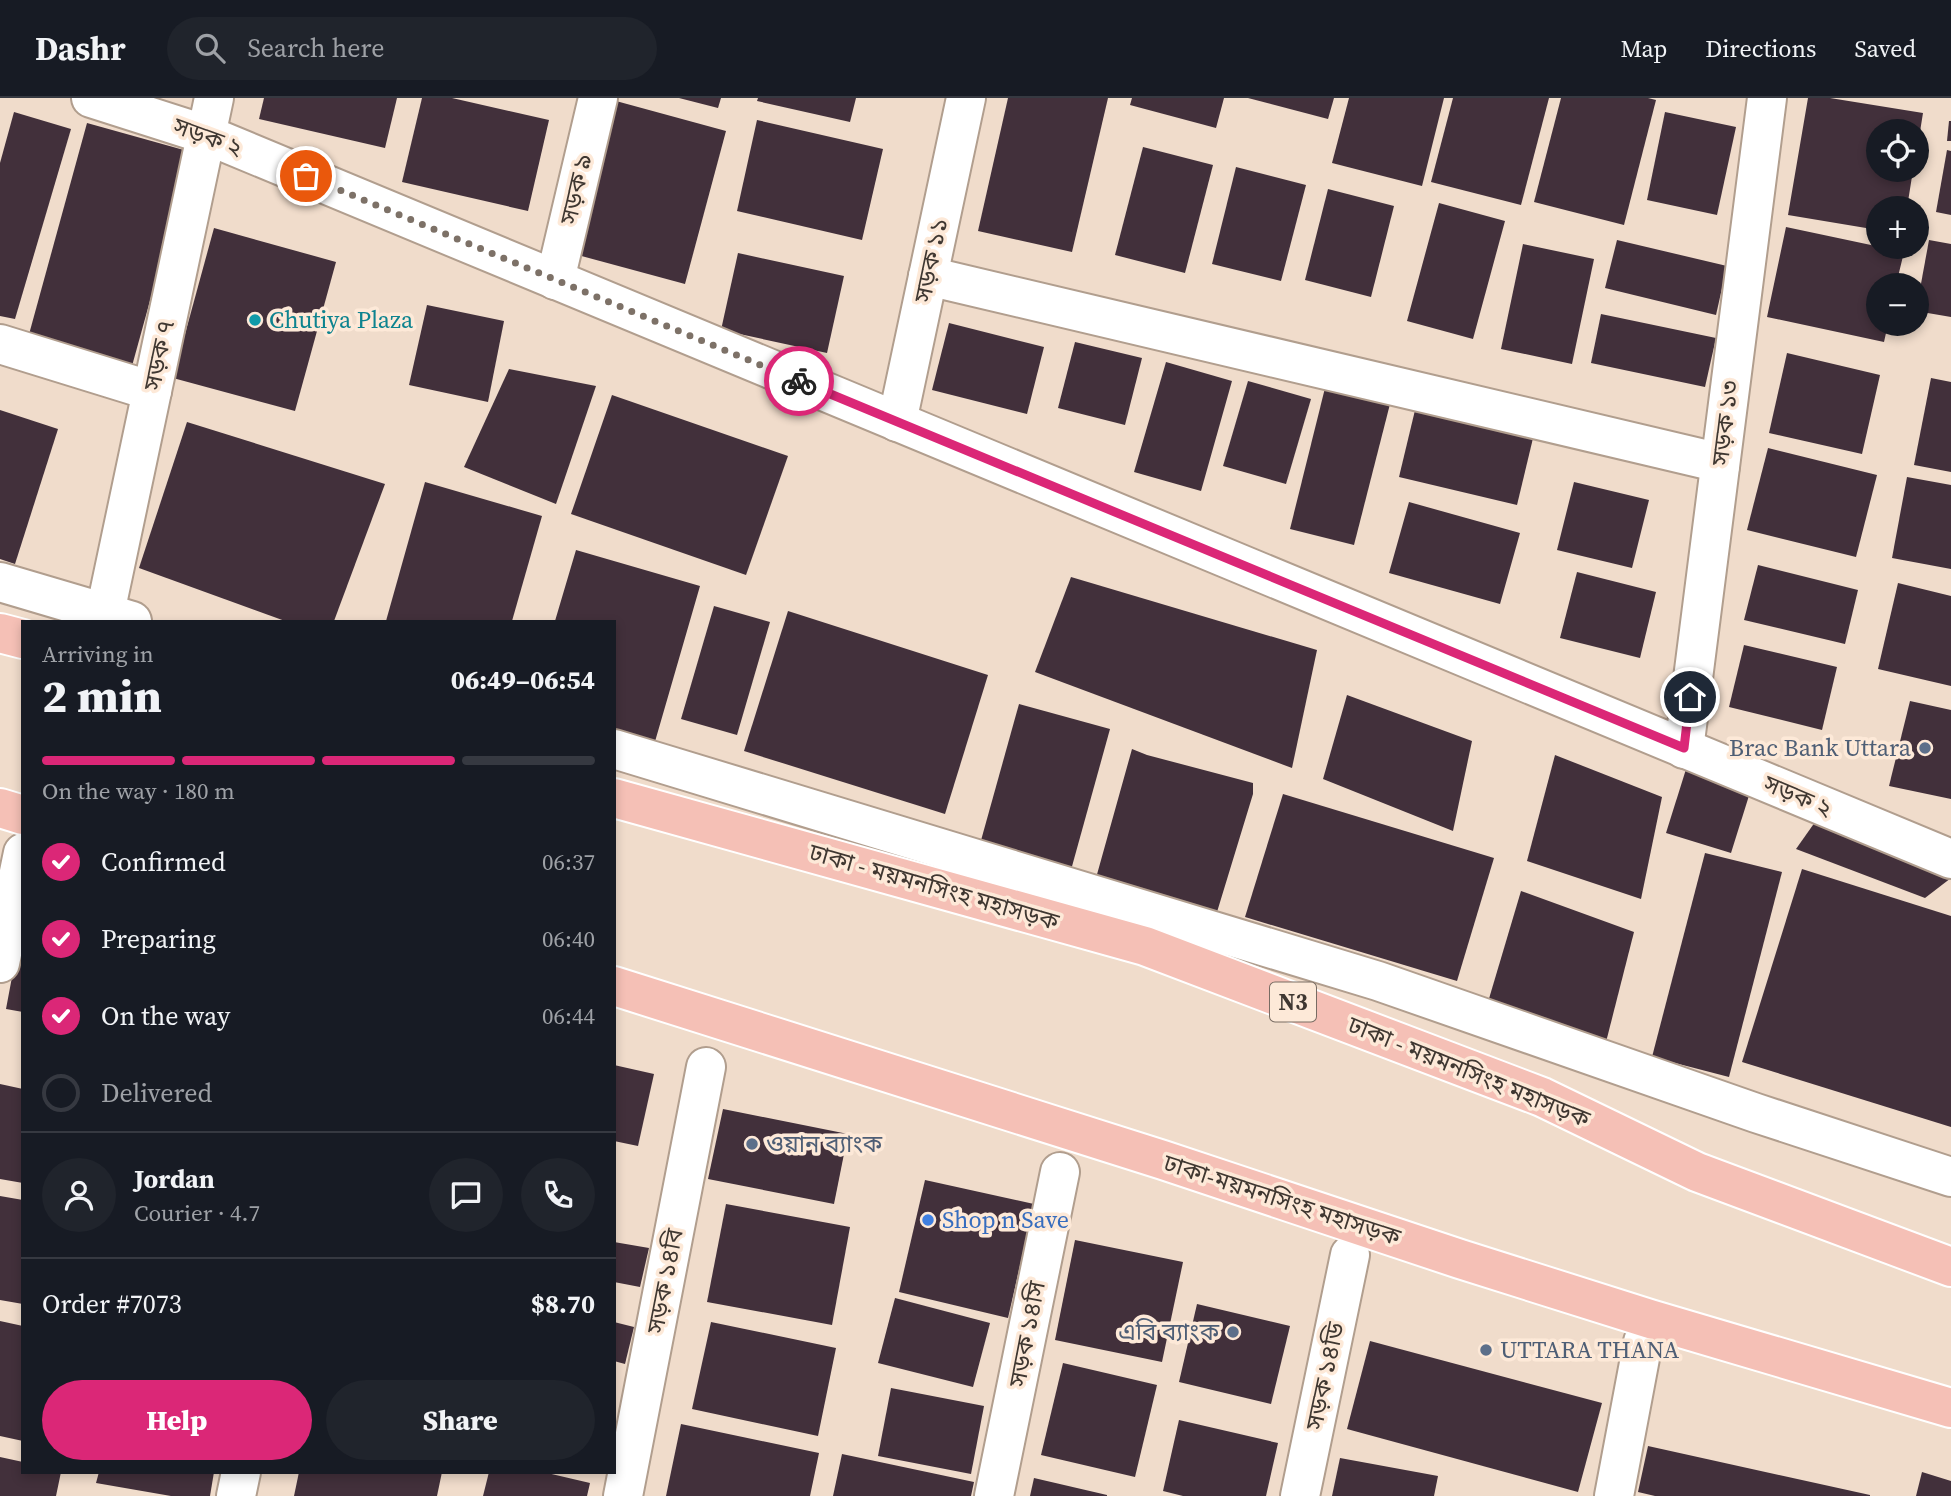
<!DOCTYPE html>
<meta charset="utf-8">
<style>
:root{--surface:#171b24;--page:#20242c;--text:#f1f3f6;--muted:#9ea1a6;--line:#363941;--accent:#db2777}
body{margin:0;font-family:"Source Serif 4","Noto Sans Bengali",serif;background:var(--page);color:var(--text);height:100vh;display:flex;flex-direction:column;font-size:26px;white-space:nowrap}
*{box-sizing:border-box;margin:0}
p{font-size:23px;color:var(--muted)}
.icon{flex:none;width:38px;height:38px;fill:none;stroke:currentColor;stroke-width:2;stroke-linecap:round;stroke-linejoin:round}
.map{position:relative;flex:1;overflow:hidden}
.details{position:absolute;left:21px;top:522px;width:595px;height:854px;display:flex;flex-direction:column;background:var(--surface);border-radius:0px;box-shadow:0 4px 10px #0003}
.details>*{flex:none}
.controls{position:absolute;left:1866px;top:21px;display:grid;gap:14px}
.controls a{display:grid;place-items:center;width:63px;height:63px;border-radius:50%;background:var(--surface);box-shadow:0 4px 10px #0003;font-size:35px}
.pin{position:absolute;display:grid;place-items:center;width:60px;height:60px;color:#fff;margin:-30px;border:4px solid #fff;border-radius:50%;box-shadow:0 2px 7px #0007}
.courier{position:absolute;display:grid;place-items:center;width:70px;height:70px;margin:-35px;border:5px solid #db2777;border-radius:50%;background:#fff;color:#222;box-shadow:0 2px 9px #0007}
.overview em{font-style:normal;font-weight:800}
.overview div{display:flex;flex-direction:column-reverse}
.overview{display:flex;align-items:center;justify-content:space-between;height:119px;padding:0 21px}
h1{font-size:46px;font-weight:800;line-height:52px}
.bar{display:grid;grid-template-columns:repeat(4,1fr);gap:10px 7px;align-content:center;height:84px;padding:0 21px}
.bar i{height:9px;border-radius:5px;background:var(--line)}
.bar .active{background:var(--accent)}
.bar p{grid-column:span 4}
.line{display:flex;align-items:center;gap:18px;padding:0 21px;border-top:2px solid var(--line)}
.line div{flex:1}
.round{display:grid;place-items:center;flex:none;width:74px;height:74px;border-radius:37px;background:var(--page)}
ol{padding:0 21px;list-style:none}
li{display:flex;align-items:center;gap:21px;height:77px}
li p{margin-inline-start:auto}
li .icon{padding:7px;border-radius:50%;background:var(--accent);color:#fff;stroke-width:4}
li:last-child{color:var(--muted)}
li i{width:38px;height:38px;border:4px solid var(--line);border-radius:50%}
.primary-button{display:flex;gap:14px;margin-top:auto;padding:14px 21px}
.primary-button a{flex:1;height:80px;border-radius:42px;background:var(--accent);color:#fff;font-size:28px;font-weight:800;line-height:80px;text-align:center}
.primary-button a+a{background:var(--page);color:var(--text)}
header{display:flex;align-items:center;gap:42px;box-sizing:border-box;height:98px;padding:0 35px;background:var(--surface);border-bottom:2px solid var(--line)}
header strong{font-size:33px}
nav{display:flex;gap:38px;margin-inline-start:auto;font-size:24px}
.search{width:490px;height:63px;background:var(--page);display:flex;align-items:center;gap:18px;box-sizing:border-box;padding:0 24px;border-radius:38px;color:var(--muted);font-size:26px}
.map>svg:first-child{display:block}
.building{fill:#42303b}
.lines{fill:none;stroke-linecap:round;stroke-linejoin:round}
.minor-casing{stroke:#b19e8e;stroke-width:42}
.highway-casing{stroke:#fff;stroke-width:42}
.minor{stroke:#fff;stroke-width:38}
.highway{stroke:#f5c0b6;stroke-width:38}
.done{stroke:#7d7167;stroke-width:7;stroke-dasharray:0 12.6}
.route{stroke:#db2777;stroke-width:9}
.culture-dot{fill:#0f9aa8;stroke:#fde9d8;stroke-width:2.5}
.service-dot{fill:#5c6f8a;stroke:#fde9d8;stroke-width:2.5}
.shop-dot{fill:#3f7fe0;stroke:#fde9d8;stroke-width:2.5}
.labels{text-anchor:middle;stroke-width:7;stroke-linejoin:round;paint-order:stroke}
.shield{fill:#fde9d8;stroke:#786c63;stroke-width:2}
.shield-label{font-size:23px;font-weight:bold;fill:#3f3731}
.street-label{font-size:24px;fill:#3f3731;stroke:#fde9d8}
.culture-label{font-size:24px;fill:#0d838f;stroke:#fde9d8;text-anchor:start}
.service-label{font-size:24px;fill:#4e5e75;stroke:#fde9d8;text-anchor:end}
.shop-label{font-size:24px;fill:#366cbe;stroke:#fde9d8;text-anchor:start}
</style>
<header>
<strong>Dashr</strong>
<div class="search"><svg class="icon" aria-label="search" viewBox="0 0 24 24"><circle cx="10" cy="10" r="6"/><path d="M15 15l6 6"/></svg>Search here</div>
<nav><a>Map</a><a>Directions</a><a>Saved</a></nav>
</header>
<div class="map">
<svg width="1951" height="1398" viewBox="0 0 1951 1398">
<rect width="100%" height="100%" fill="#f0dccb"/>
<!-- building -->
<g class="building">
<path d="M264,0H397L385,50L259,21Z"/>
<path d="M422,0H452L549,22L528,113L402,84Z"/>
<path d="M605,0L726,33L685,186L563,153Z"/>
<path d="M679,0H721L718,10Z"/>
<path d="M758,0H856L850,24L757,3Z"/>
<path d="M1008,0H1108L1072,154L978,133Z"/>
<path d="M1132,0H1224L1216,30L1130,7Z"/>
<path d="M1248,0H1334L1328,21Z"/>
<path d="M1349,0H1444L1422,88L1332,65Z"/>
<path d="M1453,0H1549L1521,107L1431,84Z"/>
<path d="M1561,0H1648L1656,2L1624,127L1534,104Z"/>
<path d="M1808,0H1830L1923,15L1918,46L1916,45V33H1878V72H1913L1907,110H1878V132L1788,117Z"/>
<path d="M14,14L71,31L15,221L0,218V65Z"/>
<path d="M1665,14L1736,29L1717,117L1647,102Z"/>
<path d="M757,22L883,51L862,142L737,113Z"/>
<path d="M1949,23H1951V43H1947Z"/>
<path d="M87,25L191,54L132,268L28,240Z"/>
<path d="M1143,49L1213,67L1185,175L1115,157Z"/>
<path d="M1947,52L1951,53V117L1936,114Z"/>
<path d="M1236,69L1306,87L1281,183L1212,166Z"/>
<path d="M1328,91L1394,108L1371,199L1305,182Z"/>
<path d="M1439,105L1505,123L1473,241L1407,223Z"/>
<path d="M1786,129L1904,154L1896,187H1878V226H1888L1884,244L1767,219Z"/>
<path d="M214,130L336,164L295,313L173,280Z"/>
<path d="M1617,142L1727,168L1716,217L1605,190Z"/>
<path d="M1929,142L1951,146V219L1916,213Z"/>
<path d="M1523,146L1594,161L1572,266L1501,251Z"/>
<path d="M738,155L844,178L827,255L721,232Z"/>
<path d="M427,207L504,223L488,304L409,287Z"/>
<path d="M1601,216L1716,240L1705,289L1591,265Z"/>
<path d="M949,225L1044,249L1027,316L932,292Z"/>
<path d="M1075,244L1142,260L1125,327L1058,310Z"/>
<path d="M1787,255L1880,277L1862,356L1769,335Z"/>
<path d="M1166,264L1232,283L1201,393L1134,374Z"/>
<path d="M509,271L596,288L556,406L464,369Z"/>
<path d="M1931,280L1951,284V374L1914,367Z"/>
<path d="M1248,283L1311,301L1286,386L1223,368Z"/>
<path d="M1325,290L1390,306L1354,447L1290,431Z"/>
<path d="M612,297L788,358L746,477L571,416Z"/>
<path d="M1416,308L1534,336L1517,407L1399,379Z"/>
<path d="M0,312L58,331L15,466L0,461Z"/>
<path d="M187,324L385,386L334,523H285L139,470Z"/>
<path d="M1768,350L1877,377L1856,459L1747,432Z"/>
<path d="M1907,379L1951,387V471L1892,460Z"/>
<path d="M425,384L542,418L512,523H386Z"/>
<path d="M1574,384L1649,402L1632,470L1557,452Z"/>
<path d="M1409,404L1520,435L1500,506L1389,475Z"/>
<path d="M576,452L700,488L654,647L614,636V523H555Z"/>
<path d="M1758,467L1858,492L1845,546L1744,522Z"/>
<path d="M1577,474L1656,494L1640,560L1560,540Z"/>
<path d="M1071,479L1317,552L1292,670L1035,574Z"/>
<path d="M1898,485L1951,498V588L1878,571Z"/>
<path d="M714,508L770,524L737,637L681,621Z"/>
<path d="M788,513L988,577L945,716L744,653Z"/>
<path d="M1744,547L1837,569L1822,632L1729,609Z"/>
<path d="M1347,597L1472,643L1453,733L1323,681Z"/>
<path d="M1910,603L1951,612V701L1889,688Z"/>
<path d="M1019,606L1110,631L1071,772L980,746Z"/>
<path d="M1132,651L1147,657L1253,685V696L1217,814L1096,780Z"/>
<path d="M1555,657L1662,699L1641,801L1527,763Z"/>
<path d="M1687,668L1752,688L1731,755L1666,735Z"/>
<path d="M1283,696L1494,760L1457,883L1245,819Z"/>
<path d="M1820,717L1951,776V780L1925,800L1796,751Z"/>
<path d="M1705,755L1782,774L1729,979L1652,959Z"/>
<path d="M1802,771L1951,818V1029L1742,964Z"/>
<path d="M1521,793L1634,834L1605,948L1488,904Z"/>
<path d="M21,831L23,832V914L6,911Z"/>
<path d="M614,967L654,976L638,1048L614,1043Z"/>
<path d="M0,986L23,991V1085L0,1081Z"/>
<path d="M723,1011L848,1036L834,1106L708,1081Z"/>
<path d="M925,1082L1034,1106L1008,1220L899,1194Z"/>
<path d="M0,1098L23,1102V1206L0,1202Z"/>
<path d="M726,1106L850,1129L832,1227L707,1204Z"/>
<path d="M1075,1142L1183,1164L1162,1264L1055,1242Z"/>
<path d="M614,1144L649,1150L640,1189L614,1184Z"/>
<path d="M895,1200L990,1225L973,1289L878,1265Z"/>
<path d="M1197,1206L1290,1228L1271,1306L1179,1284Z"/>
<path d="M0,1223L23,1228V1343L0,1338Z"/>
<path d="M614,1224L634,1229L625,1266L614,1263Z"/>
<path d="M711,1224L836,1250L818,1338L692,1311Z"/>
<path d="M1370,1243L1602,1305L1578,1394L1347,1331Z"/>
<path d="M1063,1265L1157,1287L1135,1379L1041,1357Z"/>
<path d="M891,1290L984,1308L971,1376L878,1358Z"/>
<path d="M1179,1322L1278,1345L1266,1398H1183L1163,1393Z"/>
<path d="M681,1326L819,1355L810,1398H666Z"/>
<path d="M1648,1348L1870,1397V1398H1655L1638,1394Z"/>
<path d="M842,1356L974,1384L971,1398H833Z"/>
<path d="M0,1359L23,1364V1374H61L56,1398H0Z"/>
<path d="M1340,1360L1438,1378L1434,1398H1332Z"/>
<path d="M99,1374H214L210,1398H171L96,1385Z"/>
<path d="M299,1374H442L437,1398H294Z"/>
<path d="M489,1374H543L590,1385L587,1398H483Z"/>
<path d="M1922,1374L1951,1383V1398H1916Z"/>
<path d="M1034,1380L1107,1397V1398H1030Z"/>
</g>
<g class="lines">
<defs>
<g id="minor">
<path d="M91,0L207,37L1951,761"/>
<path d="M928,178L1708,362L1720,368"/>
<path d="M555,182L598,0"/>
<path d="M0,246L152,293"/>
<path d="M897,324L966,0"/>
<path d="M0,484L132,523"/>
<path d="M105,515L214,0"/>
<path d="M614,651L1378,883L1756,1015L1951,1079"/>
<path d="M1684,651L1767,0"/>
<path d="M0,865L23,755"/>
<path d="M236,1398L241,1374"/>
<path d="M623,1398L706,969"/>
<path d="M994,1398L1060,1074"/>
<path d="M1300,1398L1350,1157"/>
<path d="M1614,1398L1643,1244"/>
</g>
<g id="highway">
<path d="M0,535L23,541"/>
<path d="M614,700L1145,848L1542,999L1697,1074L1951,1169"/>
<path d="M0,710L23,717"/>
<path d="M614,888L1163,1062L1460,1161L1650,1221L1951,1310"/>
</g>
</defs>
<!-- minor casing -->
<use href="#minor" class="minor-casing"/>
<!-- highway casing -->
<use href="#highway" class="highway-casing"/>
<!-- minor -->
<use href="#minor" class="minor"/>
<!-- highway -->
<use href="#highway" class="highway"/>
</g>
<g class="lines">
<!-- done -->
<path class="done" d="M306,78L799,283"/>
<!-- route -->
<path class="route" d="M799,283L1684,650L1690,599"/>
</g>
<!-- markers -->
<circle class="culture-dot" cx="255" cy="222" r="7"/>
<g class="service-dot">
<circle cx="1925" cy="650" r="7"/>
<circle cx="752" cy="1046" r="7"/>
<circle cx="1233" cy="1234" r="7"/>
<circle cx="1486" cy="1252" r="7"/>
</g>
<circle class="shop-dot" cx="928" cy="1122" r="7"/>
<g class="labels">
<!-- shield labels -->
<rect class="shield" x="1270" y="884.5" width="46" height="39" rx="5"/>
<g class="shield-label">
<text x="1293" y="912">N3</text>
</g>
<!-- street labels -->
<g class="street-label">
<text transform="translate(208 39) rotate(20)" y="8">সড়ক ২</text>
<text transform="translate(576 91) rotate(-77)" y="8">সড়ক ৯</text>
<text transform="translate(931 162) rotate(-78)" y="8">সড়ক ১১</text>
<text transform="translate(159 257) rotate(-78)" y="8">সড়ক ৭</text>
<text transform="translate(1725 325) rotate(-83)" y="8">সড়ক ১৩</text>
<text transform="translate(1798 698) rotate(23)" y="8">সড়ক ২</text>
<text transform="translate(934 789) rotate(16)" y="8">ঢাকা - ময়মনসিংহ মহাসড়ক</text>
<text transform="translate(1469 974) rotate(22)" y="8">ঢাকা - ময়মনসিংহ মহাসড়ক</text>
<text transform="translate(1282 1102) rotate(18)" y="8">ঢাকা-ময়মনসিংহ মহাসড়ক</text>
<text transform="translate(665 1183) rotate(-79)" y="8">সড়ক ১৪বি</text>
<text transform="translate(1027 1236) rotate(-79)" y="8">সড়ক ১৪সি</text>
<text transform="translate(1325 1278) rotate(-78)" y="8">সড়ক ১৪ডি</text>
</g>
<!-- culture labels -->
<g class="culture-label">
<text x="269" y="230">Chutiya Plaza</text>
</g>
<!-- service labels -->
<g class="service-label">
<text x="1911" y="658">Brac Bank Uttara</text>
<text x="766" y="1054" text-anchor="start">ওয়ান ব্যাংক</text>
<text x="1219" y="1242">এবি ব্যাংক</text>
<text x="1500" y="1260" text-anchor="start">UTTARA THANA</text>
</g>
<!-- shop labels -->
<g class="shop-label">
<text x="942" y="1130">Shop n Save</text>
</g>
</g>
</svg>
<div class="controls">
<a><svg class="icon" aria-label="locate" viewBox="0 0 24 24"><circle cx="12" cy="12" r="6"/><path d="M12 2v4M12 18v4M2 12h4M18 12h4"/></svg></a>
<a>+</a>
<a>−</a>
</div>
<div class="pin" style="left:306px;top:78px;background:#ea580c"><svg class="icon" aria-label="bag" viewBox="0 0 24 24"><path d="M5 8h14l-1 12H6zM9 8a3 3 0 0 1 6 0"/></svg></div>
<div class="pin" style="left:1690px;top:599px;background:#1f2937"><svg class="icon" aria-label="home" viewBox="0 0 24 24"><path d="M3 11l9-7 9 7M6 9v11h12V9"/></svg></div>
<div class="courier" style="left:799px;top:283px"><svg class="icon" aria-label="bike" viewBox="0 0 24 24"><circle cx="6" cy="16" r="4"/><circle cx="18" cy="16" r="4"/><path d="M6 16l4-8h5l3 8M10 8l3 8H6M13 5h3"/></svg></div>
<section class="details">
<div class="overview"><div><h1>2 min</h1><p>Arriving in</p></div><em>06:49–06:54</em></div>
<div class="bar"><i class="active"></i><i class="active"></i><i class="active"></i><i></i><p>On the way · 180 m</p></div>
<ol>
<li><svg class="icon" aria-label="check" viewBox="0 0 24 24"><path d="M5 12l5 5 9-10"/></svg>Confirmed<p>06:37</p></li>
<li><svg class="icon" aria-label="check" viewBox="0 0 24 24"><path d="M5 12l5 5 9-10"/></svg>Preparing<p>06:40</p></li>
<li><svg class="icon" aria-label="check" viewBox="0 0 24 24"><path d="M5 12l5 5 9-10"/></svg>On the way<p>06:44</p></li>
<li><i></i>Delivered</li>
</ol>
<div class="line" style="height:126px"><a class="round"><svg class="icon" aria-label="person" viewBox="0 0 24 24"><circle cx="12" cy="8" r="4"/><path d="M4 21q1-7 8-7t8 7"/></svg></a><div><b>Jordan</b><p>Courier · 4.7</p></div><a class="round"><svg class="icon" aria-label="chat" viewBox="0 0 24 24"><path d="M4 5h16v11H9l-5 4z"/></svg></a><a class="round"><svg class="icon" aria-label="phone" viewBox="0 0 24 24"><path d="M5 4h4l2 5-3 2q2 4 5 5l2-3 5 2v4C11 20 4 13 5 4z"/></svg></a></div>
<div class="line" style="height:91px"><div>Order #7073</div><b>$8.70</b></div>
<div class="primary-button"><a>Help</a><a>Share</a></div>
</section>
</div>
